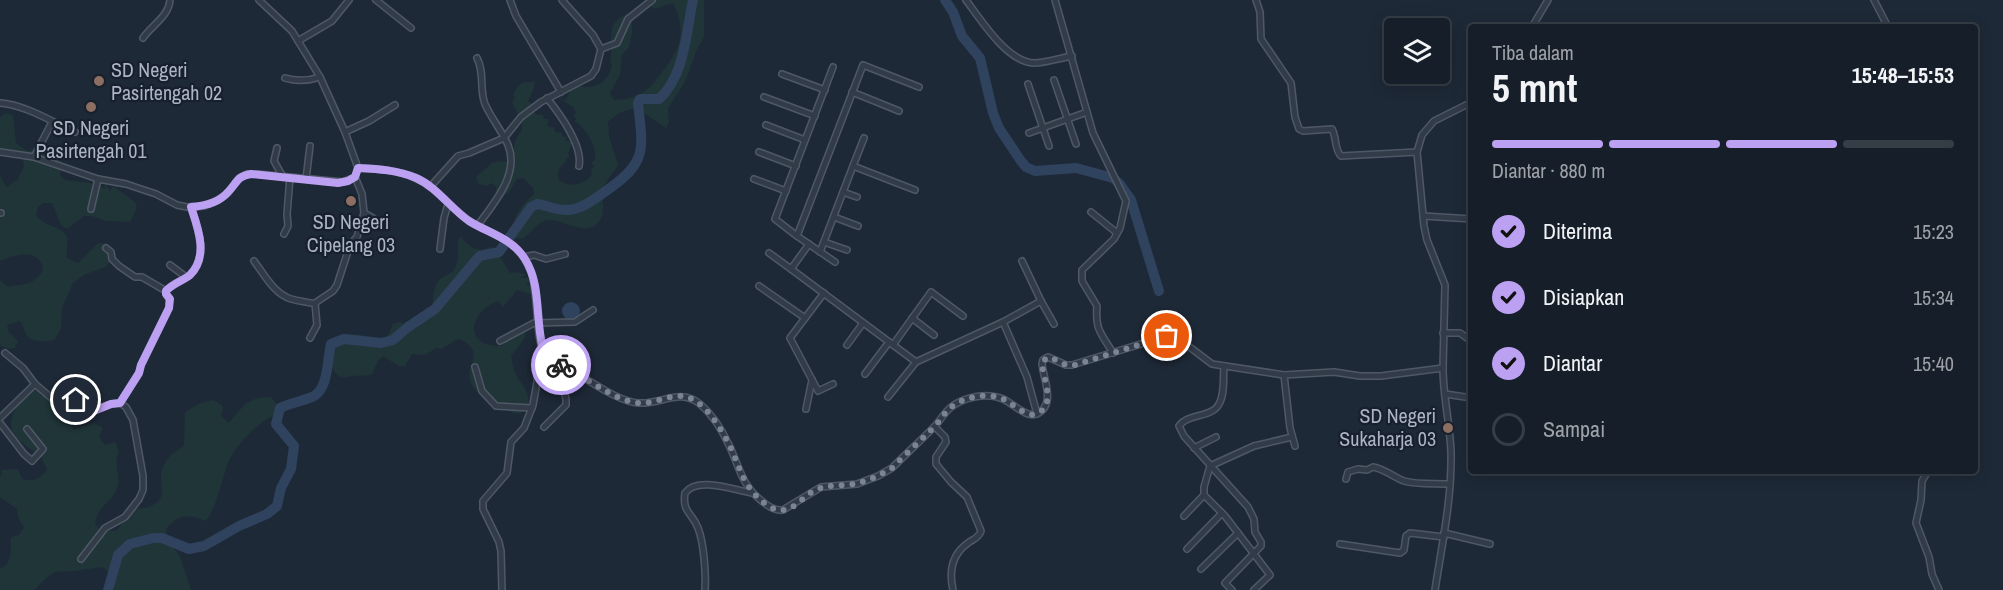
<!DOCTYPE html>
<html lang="id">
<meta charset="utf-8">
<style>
:root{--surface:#161f29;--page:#1f2731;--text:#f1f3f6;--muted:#9ea2a8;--line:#353d46;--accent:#bca0f2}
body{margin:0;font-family:"Archivo Narrow",sans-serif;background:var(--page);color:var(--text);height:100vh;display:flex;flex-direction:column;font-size:22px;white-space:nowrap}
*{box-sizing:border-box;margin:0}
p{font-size:20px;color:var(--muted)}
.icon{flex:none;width:33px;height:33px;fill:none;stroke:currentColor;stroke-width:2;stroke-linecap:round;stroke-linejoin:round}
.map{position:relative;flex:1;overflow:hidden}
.drawer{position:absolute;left:1468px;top:24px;width:510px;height:450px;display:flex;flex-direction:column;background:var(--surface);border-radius:6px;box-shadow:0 3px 15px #0003,0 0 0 2px var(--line)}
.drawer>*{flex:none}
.tools{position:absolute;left:1384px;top:18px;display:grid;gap:12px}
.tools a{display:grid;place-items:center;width:66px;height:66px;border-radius:6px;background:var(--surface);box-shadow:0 3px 15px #0003,0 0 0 2px var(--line);font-size:30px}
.pin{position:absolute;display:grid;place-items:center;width:51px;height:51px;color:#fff;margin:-26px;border:3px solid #fff;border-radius:50%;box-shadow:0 2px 6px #0007}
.courier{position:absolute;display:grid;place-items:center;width:60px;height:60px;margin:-30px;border:4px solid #bca0f2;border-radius:50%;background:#fff;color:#222;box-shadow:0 2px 8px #0007}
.summary em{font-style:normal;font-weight:700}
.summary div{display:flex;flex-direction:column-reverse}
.summary{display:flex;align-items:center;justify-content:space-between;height:102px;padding:0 24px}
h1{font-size:39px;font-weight:700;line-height:45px}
.bar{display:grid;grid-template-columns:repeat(4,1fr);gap:9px 6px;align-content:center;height:72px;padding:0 24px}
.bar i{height:8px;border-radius:4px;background:var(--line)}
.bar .selected{background:var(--accent)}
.bar p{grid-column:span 4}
ol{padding:0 24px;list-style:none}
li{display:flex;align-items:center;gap:18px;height:66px}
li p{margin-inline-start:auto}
li .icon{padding:6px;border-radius:50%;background:var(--accent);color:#111;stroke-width:4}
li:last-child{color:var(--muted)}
li i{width:33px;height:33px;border:3px solid var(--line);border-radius:50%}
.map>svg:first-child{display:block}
.green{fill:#203538}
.water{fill:#2f425e}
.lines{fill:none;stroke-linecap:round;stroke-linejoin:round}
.river{stroke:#2f425e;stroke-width:10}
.street-casing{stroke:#4f5866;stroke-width:8}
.street{stroke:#323b48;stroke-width:5}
.done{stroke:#7a8493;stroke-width:6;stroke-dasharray:0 10.8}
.route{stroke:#bca0f2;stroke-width:8}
.education-dot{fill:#8d6e63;stroke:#17202c;stroke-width:2}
.labels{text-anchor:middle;stroke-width:4.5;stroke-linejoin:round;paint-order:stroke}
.poi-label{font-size:20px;fill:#acb5c5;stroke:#17202c}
</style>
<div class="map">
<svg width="2003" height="590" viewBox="0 0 2003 590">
<rect width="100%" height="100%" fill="#1e2937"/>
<!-- green -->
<g class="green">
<path d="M651,0H704V37L697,49L684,84L668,108L669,121L666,128L638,109H632L619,113L608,122L609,136L618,165C614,173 606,180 603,188C601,198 606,211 600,220C587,241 560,215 544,221C535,225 530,234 522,239L515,238L512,235C513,217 520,206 534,194L533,188L523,178L517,179L510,191L503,196L496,194V187L492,183L486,186L479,184L476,177L493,162L509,161L513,153L515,141L522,129V122L512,102L515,97L513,94L520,84L527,81L526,83L535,81L534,88L528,101L531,103L529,109L538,115L543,114L544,119H549L547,126L554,128L556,133L561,132L563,137L568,136L565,140L572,143L568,154L570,157L565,159L566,162C559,167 557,171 559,180C570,188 583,185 592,175L591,169L594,167L591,162L595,160C597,146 586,128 574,121L577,119L573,115L576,113L573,107L554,95L559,96L565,101L573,86C592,89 606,87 612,66L610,61C615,42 603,25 626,14L632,18V33L629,47L622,55L620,75L610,93L614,100C640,99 648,91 663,71C681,47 687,32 673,3L654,9L649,4Z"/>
<path d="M6,113L13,115L16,143L27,151C49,149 46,148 62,162L60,175L65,180L99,184L104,189L106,184L110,191L113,186L135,202L137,208L130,222L106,221L92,216H84L67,229L61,225L52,203H44L38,207L36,215C44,228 64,225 67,238C68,244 66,251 67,258L78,263L98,243H105L109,248L110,262L105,267L84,275L73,283L62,308L61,329L54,340C46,342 31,343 26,334C24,330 23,325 20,321L7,325L9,332L18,341L15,348L8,349L0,345V280L8,287C25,283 32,287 43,270C40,247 15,255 0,261V175L6,187L17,180L24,167L23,160L16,156H0V117Z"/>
<path d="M460,236C468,246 477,254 490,247L498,249L500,257L510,273L518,272L526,275L520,278H533L526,285H537L536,292L529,294L517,290L503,307L498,301C468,312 463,348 502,346L510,335L523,330L525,332V338L511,356C512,359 512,362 513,366C516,382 534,391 527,409L521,411V413L514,414C501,401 476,401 470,380C465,364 487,354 460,339L454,341L442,349L436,348L425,355L412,354L405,366H399L383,356L378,361L372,374C365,377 360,375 353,376C349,376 348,378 344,377C330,376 329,355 330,345C349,324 364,341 387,337L393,324L400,322L407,326C414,322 423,319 428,314C437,306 429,289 440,279C445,275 452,274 455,268C461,258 455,247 460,236Z"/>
<path d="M38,389L40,395L48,393L58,398L68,399L73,409L66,418H68L66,424L73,427L72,430L94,423L103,428L99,437L105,445L115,442L119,451C112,468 122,475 117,488C112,503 98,504 95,524L101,532L117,530L123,522L126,508C133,508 143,509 149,507C168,499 160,488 161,475C163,460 172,453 184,446L185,413C194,405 202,402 214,400L223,406L221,416L229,423C243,406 247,397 271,397L277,405L274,415C258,423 235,445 228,463C221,482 218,504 206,521C188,514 179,513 166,529L168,539L180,557L191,590H114C115,578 111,573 102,567L74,571L55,572L47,577L34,590H0V569C14,562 10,550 11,537L19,535L24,527L19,520L17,509L0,497V476L2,474L1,470L18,469L22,479C34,482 39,479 47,470C41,452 33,453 21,442C1,424 15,408 28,392V394Z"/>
</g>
<!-- water -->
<circle class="water" cx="571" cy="311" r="9"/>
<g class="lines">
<!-- river -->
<g class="river">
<path d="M945,0L953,12L962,36L980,58L993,113L999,128L1021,161L1026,167L1035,171L1076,168L1113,178L1119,183L1131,200L1159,291"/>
<path d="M108,590L118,555L130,544L153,538H162L189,549L204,546L239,526L267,514L277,506L281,488L291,469L294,446L276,424L280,408C291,403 302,401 312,397C329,390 327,359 331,344L344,339L381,343L393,340L408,327L435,309L477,259L480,256L499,252L531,207L537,204C547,205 558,211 568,210C583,209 594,199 606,191C648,162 643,150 638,103L640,99H659C685,76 686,32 693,0"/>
</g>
<defs>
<g id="street">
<path d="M259,0L292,31L320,77L345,132L358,168C378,169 398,170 416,178C436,187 450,207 468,220C483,230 501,235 515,247C523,254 528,264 532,274C538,294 536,346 546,358C551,364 560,365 567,368C586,377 618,403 640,403C662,404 680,388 700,404C713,415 722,430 729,445C740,468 741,485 763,502C769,507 775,511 783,510L821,487L857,484L878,476L892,468C905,455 919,442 932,429C939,423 943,414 950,408C963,397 987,392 1003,399C1011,402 1026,418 1036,414C1057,406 1043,378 1042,364L1043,360L1048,357L1066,365H1072L1167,336L1179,339L1212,364L1284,375L1334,372L1360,376H1381L1443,368C1443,396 1450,424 1451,452C1452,499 1442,544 1435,590"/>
<path d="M376,0L411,28"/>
<path d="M510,0L516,16L561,92"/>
<path d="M562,0L593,35L601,49"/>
<path d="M966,0C981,20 1007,62 1034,63C1046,63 1060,58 1072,56"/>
<path d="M1055,0L1093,133L1126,201L1120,228L1114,239L1082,270V281L1097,306C1095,330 1101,333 1113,353"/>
<path d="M1256,0L1260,12L1261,39L1291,83L1295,117L1299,129L1303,131L1332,129C1337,138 1334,149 1341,156L1417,152"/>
<path d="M1874,0L1888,27"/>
<path d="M1532,27L1548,0"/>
<path d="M143,38C152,25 169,16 170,0"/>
<path d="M298,41L332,21L349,0"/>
<path d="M477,58C485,73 479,89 485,104C491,118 502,131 508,145C520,174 494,203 478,225"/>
<path d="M782,74L825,90"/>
<path d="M285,78C298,82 308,81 320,77"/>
<path d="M1054,80L1076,144"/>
<path d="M1028,84L1049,146"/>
<path d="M852,92L899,111"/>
<path d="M764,97L815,116"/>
<path d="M547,98C560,114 583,146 579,166"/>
<path d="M0,103C26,105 52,122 75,132"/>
<path d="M766,125L805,140"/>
<path d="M345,132L369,121L395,105"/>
<path d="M1029,133L1087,112"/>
<path d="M277,148L274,161L283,177"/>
<path d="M0,152L34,157L98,179L126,184L156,194L177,205L187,207L204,206L216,201L228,193L239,178L247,174H257L343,182L355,177L358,168"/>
<path d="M759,152L796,166"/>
<path d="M34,157L52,122"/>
<path d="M853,166L864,138"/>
<path d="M355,177L362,194L364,213L373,218"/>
<path d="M306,179L310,146"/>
<path d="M754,179L786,191"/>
<path d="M431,186L458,156L469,153L504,138L521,117L541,102L591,76L596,69L601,49L617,43L628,19L652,0"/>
<path d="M843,192L857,197"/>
<path d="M91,209L98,179"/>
<path d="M1091,212L1117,233"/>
<path d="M0,213H1"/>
<path d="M1423,216L1472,219"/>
<path d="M834,217L858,226"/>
<path d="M284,234L288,226L287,214L290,177"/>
<path d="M797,236L775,219L833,67"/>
<path d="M824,242L847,250"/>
<path d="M809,244L791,269L916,362L1003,322"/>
<path d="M106,248L111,252L112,259L119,266L135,277H142L166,291"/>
<path d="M440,249L444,218L448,204"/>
<path d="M820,252L853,166L915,190"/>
<path d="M769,253L791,269"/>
<path d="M524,257L534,255L546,259L565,254"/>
<path d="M254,261C264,274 274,294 291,299C298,301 307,302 315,304"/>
<path d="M1022,261L1041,301L1003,322L1027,377L1037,414"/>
<path d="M835,262L797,236L863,65L919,87"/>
<path d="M170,265L186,277"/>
<path d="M759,286L805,318"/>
<path d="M824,293L790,338L818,391L833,384"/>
<path d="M1041,301L1054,324"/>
<path d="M912,318L934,335"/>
<path d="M1443,333H1460L1467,338L1472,339"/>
<path d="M310,338L317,325L315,303L333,291L337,285L350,245L357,237L364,213"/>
<path d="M500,341L534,323L575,322L593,310"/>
<path d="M847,345L863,323"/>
<path d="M893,345L931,292L963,316"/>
<path d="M5,353L23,368L35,384L55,401L62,403L77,400L96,410L111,404L120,403"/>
<path d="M1224,366C1223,377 1225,394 1219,404C1212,418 1188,413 1179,426L1184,436L1248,507L1254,519L1255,532L1261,542V546L1225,583L1232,590"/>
<path d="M475,367L482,391L496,406L532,408"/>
<path d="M1443,368L1445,285L1427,240L1424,226L1417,152L1422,135L1434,121L1472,102"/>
<path d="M865,374L889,342"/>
<path d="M1284,375L1290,428L1295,446"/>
<path d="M1445,394L1472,398"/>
<path d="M888,397L916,362"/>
<path d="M806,409L812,380"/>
<path d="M0,418L35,384"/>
<path d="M0,423L24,454L32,461L43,449L27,429"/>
<path d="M544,427L566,405V400L563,383L568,368"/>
<path d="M935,427L945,437L946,442L936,457V464L951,482L967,497L981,531C979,538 973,539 968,543C951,555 949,572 953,590"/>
<path d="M1194,448L1216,437"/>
<path d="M1928,471L1922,481L1921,500L1916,523L1929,557L1932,574L1939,590"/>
<path d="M1346,479L1348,472L1358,469L1367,470L1373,467C1385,469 1393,477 1404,481C1418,485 1435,483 1449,484"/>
<path d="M1184,516L1204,495"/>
<path d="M1444,533L1490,544"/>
<path d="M1340,544L1400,553L1404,550L1406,536L1410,533L1444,537"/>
<path d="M1187,549L1222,513"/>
<path d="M81,559L105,528L125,517L139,499L143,490V476L133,420L126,407L120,403L139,373L141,365L169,308V299L166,294V291C173,283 182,281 190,275C209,257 198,228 191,207"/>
<path d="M1201,569L1238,533"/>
<path d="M502,590L501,551L499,542L483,509V501L507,473L511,442L524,428L533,405L538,376L550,362"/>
<path d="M705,590C706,574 704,543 698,528C692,512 682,513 685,493C697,476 734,490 752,493"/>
<path d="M1254,590L1270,575L1225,516L1204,495V487L1210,466L1254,446L1292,437"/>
</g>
</defs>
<!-- street casing -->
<use href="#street" class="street-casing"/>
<!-- street -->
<use href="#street" class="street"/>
</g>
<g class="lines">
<!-- done -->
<path class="done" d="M561,365C583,375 614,401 638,403C656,405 675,390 692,399C709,408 720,428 729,444C741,469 742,487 767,505C772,508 777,512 784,510C797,508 806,493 818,489C827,485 836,486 845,485C862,484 877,477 892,468C905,455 919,442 932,429C939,423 943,414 950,408C963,397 987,392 1003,399C1011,402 1026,418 1036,414C1057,406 1043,379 1042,364L1046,358C1056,357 1062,366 1072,366L1167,336"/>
<!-- route -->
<path class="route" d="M76,400L96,410L111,404L120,403L139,373L141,365L169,308L170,299L166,294V291C173,283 183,281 190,275C209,256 198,228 191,207C204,206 219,203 228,192C237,183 237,176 251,174L338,183L348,181L355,177L358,168C378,169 398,170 416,178C437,187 450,208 469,221C488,233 512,238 525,259C540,283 536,312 541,339C542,345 542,351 545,356C549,362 555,363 561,365"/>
</g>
<!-- markers -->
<g class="education-dot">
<circle cx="99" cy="81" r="6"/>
<circle cx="91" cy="107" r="6"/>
<circle cx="351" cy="201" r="6"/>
<circle cx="1448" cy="428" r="6"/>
</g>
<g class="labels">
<!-- poi labels -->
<g class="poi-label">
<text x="111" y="77" text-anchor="start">SD Negeri<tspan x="111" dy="23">Pasirtengah 02</tspan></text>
<text x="91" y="135">SD Negeri<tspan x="91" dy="23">Pasirtengah 01</tspan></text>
<text x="351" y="229">SD Negeri<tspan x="351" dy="23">Cipelang 03</tspan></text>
<text x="1436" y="423" text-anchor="end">SD Negeri<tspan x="1436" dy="23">Sukaharja 03</tspan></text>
</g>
</g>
</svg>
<div class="tools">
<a><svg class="icon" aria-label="layers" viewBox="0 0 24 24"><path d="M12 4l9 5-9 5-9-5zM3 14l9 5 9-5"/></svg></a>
</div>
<div class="pin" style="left:1167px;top:336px;background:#ea580c"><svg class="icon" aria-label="bag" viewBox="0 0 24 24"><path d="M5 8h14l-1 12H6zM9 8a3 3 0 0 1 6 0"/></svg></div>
<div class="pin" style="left:76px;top:400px;background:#1f2937"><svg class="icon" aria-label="home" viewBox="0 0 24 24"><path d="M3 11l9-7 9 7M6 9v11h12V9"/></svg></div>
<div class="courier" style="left:561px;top:365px"><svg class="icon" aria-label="bike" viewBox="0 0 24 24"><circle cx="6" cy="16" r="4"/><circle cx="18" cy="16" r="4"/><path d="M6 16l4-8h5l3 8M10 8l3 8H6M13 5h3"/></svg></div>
<section class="drawer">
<div class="summary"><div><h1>5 mnt</h1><p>Tiba dalam</p></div><em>15:48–15:53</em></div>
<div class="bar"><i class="selected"></i><i class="selected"></i><i class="selected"></i><i></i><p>Diantar · 880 m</p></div>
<ol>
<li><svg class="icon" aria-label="check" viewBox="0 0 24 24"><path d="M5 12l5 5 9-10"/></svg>Diterima<p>15:23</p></li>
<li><svg class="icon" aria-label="check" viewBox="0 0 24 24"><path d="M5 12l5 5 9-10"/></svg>Disiapkan<p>15:34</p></li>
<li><svg class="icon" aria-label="check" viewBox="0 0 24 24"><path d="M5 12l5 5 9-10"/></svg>Diantar<p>15:40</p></li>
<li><i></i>Sampai</li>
</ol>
</section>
</div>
